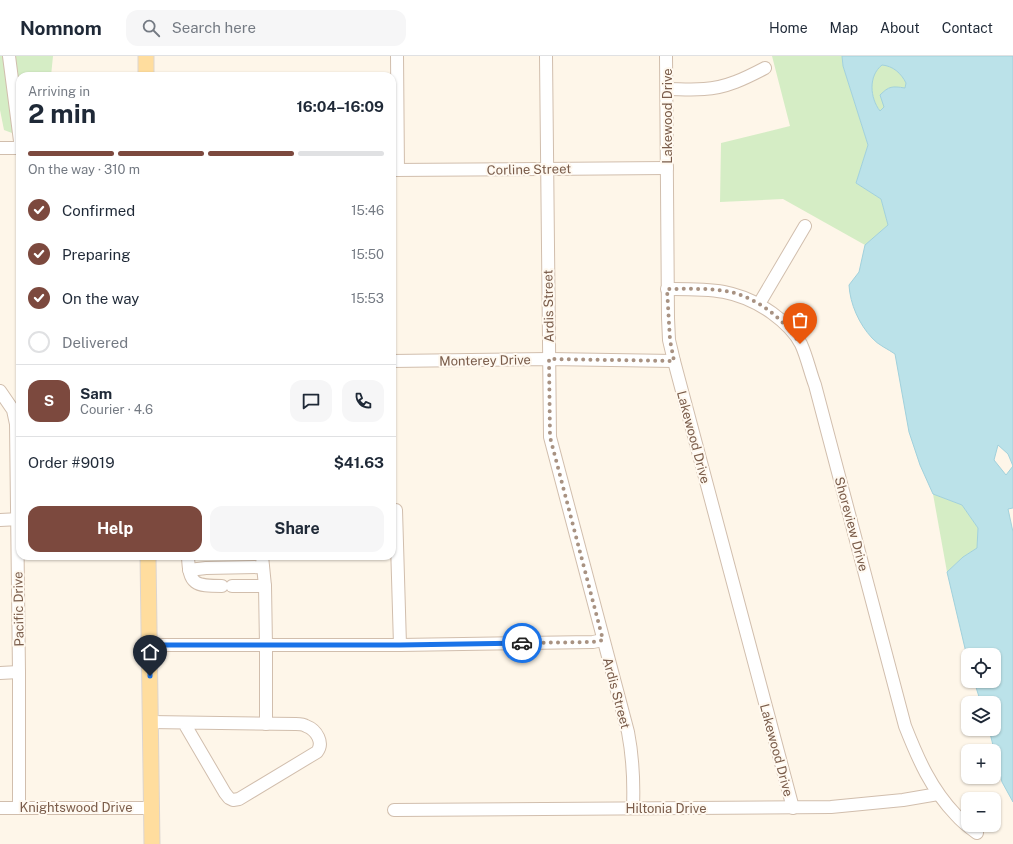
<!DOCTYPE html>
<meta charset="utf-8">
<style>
:root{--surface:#fff;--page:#f6f6f7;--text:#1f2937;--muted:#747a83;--line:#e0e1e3;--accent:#7c493e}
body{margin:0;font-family:"Public Sans",sans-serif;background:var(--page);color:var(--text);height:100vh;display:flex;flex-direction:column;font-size:15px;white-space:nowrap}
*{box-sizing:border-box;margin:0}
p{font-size:13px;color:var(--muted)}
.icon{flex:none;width:22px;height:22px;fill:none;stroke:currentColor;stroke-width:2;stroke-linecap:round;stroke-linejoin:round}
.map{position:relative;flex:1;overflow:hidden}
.side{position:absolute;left:16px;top:16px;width:380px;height:488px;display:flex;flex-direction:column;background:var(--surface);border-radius:12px;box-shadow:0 1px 3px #0004}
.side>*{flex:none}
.controls{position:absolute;left:961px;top:592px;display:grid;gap:8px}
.controls a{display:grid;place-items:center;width:40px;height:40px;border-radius:8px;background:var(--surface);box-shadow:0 1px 3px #0004;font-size:20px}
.pin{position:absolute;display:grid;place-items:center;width:34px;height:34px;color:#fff;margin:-41px -17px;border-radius:50% 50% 50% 0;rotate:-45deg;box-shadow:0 0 4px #0007}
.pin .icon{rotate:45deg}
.courier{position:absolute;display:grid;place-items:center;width:40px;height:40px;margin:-20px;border:3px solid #1a73e8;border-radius:50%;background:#fff;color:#222;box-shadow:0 1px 5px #0007}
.overview em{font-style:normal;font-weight:700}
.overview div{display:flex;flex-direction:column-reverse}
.overview{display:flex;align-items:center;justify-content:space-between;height:68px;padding:0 12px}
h1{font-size:26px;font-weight:700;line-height:30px}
.bar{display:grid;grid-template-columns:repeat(4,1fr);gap:6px 4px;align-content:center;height:48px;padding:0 12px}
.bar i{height:5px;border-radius:3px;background:var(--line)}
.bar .selected{background:var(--accent)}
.bar p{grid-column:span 4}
.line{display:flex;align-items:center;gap:10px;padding:0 12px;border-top:1px solid var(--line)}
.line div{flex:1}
.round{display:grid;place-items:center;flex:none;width:42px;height:42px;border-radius:12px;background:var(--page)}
ol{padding:0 12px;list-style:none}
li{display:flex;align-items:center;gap:12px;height:44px}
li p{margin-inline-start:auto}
li .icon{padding:4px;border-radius:50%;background:var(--accent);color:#fff;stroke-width:4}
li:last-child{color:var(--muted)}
li i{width:22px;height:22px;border:2px solid var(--line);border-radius:50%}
.primary-button{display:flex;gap:8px;margin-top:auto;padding:8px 12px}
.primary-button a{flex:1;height:46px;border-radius:12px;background:var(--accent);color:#fff;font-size:16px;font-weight:700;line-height:46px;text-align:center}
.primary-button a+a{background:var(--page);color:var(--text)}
header{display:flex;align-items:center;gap:24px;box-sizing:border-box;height:56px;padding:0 20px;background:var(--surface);border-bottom:1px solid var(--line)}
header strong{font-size:19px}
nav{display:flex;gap:22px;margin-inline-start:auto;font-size:14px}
.search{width:280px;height:36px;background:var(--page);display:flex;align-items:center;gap:10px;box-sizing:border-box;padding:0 14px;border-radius:12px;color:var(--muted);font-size:15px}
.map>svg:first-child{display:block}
.green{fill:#d5edc5}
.water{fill:#bbe2e9;stroke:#a1d1dc;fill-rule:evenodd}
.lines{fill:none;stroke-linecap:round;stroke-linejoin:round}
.minor-casing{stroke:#d1bead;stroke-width:14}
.major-casing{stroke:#dcd5d0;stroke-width:17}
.minor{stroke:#fff;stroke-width:12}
.major{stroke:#ffdd9e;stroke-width:15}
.done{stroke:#a89282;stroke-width:4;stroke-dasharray:0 7.2}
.route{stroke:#1a73e8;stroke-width:5}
.labels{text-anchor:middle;stroke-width:4;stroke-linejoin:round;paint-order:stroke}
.street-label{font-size:13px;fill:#7a5c4a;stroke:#fff9f0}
</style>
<header>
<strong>Nomnom</strong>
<div class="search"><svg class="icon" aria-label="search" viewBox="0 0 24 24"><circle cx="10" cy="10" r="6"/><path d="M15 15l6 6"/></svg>Search here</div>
<nav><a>Home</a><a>Map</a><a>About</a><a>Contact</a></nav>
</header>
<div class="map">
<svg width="1013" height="788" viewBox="0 0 1013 788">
<rect width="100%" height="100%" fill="#fef6e9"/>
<!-- green -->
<g class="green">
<path d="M0,0H53L51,20H20V80L4,74L0,54Z"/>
<path d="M772,0H842L843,10L868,89L856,127L881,143L888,169L865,189L783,143L720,146L721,87L790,70Z"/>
<path d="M882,9C893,10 901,17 906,27L905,32C893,30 889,30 880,39L885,51L880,55C870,41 868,20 882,9Z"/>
<path d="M933,438L962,449L978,472L977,492L963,501L947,516Z"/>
</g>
<!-- water -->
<path class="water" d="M842,0H1013V410L1008,398L998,389L994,404L1006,419L1013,410V452L1008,453L1013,476V746L1002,726L989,673H994V647H981L974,625H994V599H968V605L947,516L963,501L977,492L978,472L962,449L933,438L920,409L909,376L895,298C888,293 878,289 872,282C859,268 850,248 849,229L859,216L865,189L888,169L881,143L856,127L868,89L843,10ZM882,9C893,10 901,17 906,27L905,32C892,30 889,30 880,39L884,51L880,55C870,42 868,20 882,9Z"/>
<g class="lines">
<defs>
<g id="minor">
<path d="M9,0L20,85"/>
<path d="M397,0L398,114"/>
<path d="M546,0L550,381L628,676C633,702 634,726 633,752"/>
<path d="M666,0L668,262L669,284L674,305L793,752"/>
<path d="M667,33C679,33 691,34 704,33C726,32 746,22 765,12"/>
<path d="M0,92H20"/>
<path d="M392,114L667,112"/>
<path d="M667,233C709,233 736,232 772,257C783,265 795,276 801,288C807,301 810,316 815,329L905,670C918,703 931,733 956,759C962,766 970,772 977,777"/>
<path d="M759,248L805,170"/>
<path d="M392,305L549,303L674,305"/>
<path d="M0,335L13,354L16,368L19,616V751"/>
<path d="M392,454H396L400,589"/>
<path d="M0,464L20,463"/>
<path d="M188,500C189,529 195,530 222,530"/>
<path d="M262,500L265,530L266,590V668"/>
<path d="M189,514L206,512L263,511"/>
<path d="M232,530H265"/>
<path d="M150,589H400L593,586L603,584"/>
<path d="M0,617L19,616"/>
<path d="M150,666L296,668C299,668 303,668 306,670C317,674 324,687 317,696L239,743L233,744L229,742L225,737L184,667"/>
<path d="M0,752H152"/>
<path d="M394,754L831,751L903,744L938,738"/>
</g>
<g id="major">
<path d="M146,0V20"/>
<path d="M148,500L152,788"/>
</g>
</defs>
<!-- minor casing -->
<use href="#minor" class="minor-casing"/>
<!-- major casing -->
<use href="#major" class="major-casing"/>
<!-- minor -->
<use href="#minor" class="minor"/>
<!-- major -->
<use href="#major" class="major"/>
</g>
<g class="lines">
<!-- done -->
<path class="done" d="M522,587L593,586L603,584L550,381L549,303L674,305L670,284L667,233C687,233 707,232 726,235C757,241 783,262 800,288"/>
<!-- route -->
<path class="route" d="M150,620V589H400L522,587"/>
</g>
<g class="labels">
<!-- street labels -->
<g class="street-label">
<text transform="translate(667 60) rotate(-90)" y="5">Lakewood Drive</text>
<text transform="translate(529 113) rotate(-1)" y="5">Corline Street</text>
<text transform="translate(548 250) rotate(-91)" y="5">Ardis Street</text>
<text transform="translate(485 304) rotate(-1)" y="5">Monterey Drive</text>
<text transform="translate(694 381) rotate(75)" y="5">Lakewood Drive</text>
<text transform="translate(852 468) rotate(75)" y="5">Shoreview Drive</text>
<text transform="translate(18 553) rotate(-91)" y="5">Pacific Drive</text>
<text transform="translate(617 637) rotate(75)" y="5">Ardis Street</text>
<text transform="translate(777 694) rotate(75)" y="5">Lakewood Drive</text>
<text x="76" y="756">Knightswood Drive</text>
<text x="666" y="757">Hiltonia Drive</text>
</g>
</g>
</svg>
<div class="controls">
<a><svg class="icon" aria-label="locate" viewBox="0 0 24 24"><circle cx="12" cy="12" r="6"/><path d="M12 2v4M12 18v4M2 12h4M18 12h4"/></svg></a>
<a><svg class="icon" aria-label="layers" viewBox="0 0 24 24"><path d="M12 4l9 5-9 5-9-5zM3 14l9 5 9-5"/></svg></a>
<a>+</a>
<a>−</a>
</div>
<div class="pin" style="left:800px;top:288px;background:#ea580c"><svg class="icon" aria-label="bag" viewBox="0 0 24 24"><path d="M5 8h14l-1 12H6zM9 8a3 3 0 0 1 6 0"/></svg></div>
<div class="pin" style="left:150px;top:620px;background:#1f2937"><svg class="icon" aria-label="home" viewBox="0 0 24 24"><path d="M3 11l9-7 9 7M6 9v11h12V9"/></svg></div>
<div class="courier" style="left:522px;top:587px"><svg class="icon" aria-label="car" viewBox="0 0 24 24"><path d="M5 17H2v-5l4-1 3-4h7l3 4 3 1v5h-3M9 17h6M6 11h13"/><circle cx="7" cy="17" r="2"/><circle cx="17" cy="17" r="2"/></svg></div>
<section class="side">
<div class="overview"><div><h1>2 min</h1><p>Arriving in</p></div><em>16:04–16:09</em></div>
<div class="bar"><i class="selected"></i><i class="selected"></i><i class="selected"></i><i></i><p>On the way · 310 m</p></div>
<ol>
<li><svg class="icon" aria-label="check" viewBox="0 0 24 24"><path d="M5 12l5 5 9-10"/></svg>Confirmed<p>15:46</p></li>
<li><svg class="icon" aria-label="check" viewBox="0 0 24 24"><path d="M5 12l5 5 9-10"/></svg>Preparing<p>15:50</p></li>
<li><svg class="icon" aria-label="check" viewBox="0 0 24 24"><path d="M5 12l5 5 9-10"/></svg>On the way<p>15:53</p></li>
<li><i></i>Delivered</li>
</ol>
<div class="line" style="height:72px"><b class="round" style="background:var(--accent);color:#fff">S</b><div><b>Sam</b><p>Courier · 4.6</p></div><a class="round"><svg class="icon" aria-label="chat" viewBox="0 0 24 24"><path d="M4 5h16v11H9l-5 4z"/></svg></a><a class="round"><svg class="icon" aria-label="phone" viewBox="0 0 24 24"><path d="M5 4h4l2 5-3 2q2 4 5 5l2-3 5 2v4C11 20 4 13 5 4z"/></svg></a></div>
<div class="line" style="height:52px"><div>Order #9019</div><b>$41.63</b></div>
<div class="primary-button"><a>Help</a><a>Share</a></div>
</section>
</div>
